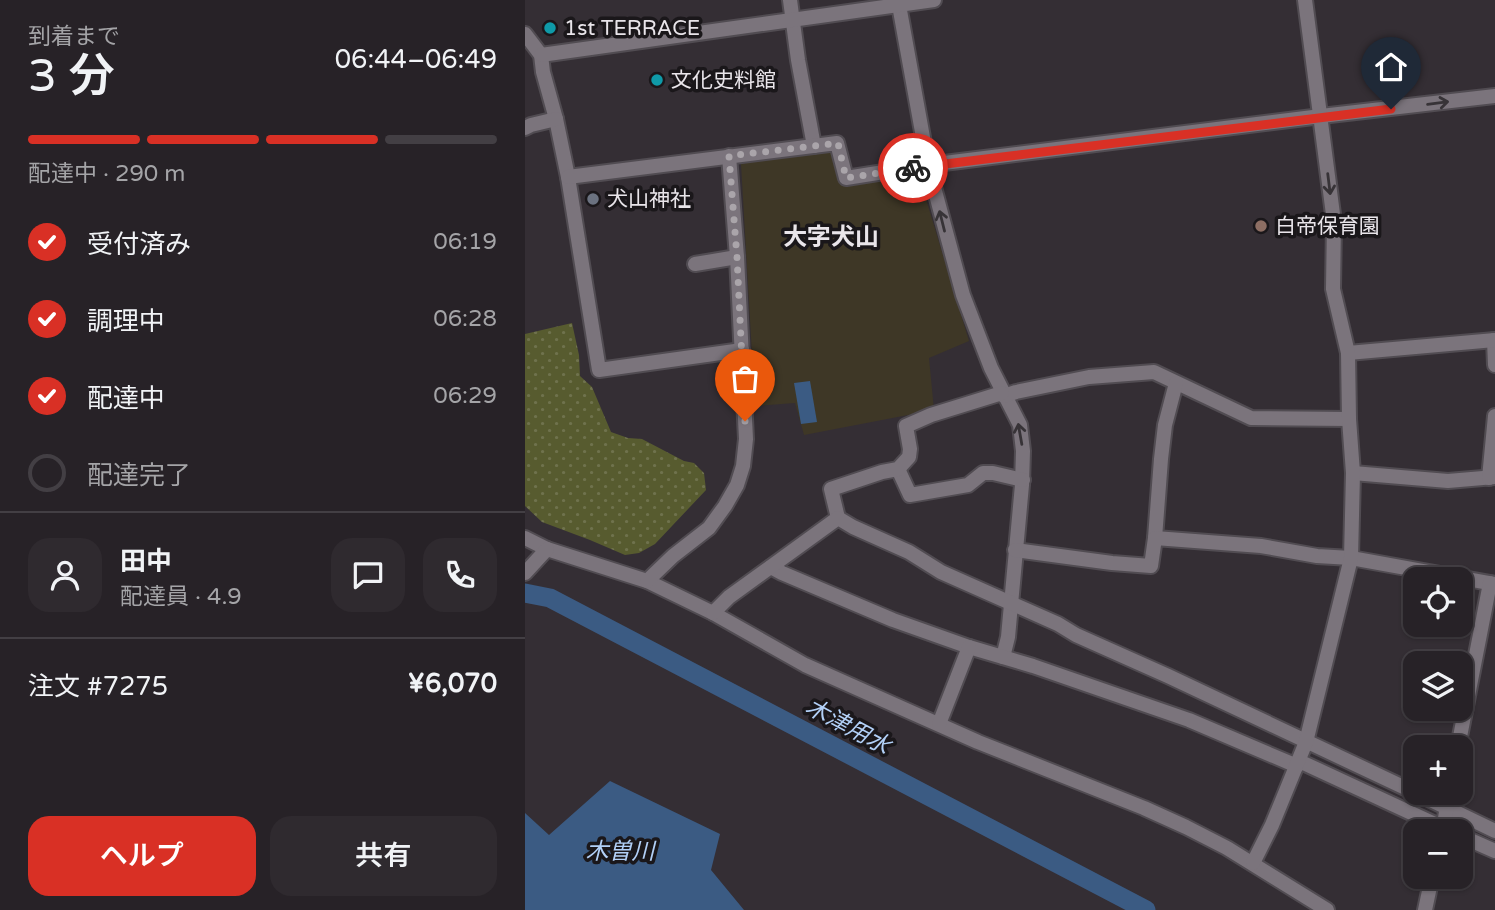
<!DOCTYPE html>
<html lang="ja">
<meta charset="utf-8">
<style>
:root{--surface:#272227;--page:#2f2a2f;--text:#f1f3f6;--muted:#a4a4a7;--line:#433f44;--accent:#d93025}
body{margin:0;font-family:"Varela Round","Noto Sans JP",sans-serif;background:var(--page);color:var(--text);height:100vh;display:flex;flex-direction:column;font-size:26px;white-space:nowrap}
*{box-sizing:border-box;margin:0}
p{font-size:23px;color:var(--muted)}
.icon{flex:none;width:38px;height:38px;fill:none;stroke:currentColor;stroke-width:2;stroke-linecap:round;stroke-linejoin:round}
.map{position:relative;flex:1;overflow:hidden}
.sheet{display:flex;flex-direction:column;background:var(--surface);width:525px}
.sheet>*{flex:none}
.tools{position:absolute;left:878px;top:567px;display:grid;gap:14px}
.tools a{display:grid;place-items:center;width:70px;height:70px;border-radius:14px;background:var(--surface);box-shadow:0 2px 5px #0004,0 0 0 2px var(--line);font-size:35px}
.pin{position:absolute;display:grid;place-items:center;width:60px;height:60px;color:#fff;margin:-72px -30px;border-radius:50% 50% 50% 0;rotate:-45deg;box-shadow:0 0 7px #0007}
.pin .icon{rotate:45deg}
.courier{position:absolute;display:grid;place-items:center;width:70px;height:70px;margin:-35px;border:5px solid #d93025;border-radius:50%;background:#fff;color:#222;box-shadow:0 2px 9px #0007}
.overview em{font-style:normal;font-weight:600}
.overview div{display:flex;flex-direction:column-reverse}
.overview{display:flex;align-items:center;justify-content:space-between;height:119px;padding:0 28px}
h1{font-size:46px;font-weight:600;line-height:52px}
.bar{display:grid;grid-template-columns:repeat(4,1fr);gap:10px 7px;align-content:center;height:84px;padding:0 28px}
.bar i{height:9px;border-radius:5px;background:var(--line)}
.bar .current{background:var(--accent)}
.bar p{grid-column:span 4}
.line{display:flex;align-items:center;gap:18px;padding:0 28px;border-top:2px solid var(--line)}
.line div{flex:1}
.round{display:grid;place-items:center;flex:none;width:74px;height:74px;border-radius:21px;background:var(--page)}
ol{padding:0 28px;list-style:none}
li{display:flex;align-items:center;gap:21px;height:77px}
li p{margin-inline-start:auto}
li .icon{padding:7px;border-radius:50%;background:var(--accent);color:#fff;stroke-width:4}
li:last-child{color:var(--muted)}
li i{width:38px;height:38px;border:4px solid var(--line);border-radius:50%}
.primary-button{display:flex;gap:14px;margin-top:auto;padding:14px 28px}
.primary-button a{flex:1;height:80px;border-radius:21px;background:var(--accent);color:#fff;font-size:28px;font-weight:600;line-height:80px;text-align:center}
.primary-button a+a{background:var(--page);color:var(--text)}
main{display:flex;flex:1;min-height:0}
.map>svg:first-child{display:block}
.education{fill:#3e3726}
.green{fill:url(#green-dots)}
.water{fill:#3b5b83}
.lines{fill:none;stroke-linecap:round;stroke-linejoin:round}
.river{stroke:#3b5b83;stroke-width:19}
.minor-casing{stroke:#514c52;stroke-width:18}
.minor{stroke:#7b747c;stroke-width:14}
.oneway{stroke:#373337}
.done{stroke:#aaa5aa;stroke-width:7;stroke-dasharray:0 12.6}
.route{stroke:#d93025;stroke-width:9}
.culture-dot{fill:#0f9aa8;stroke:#1a171a;stroke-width:2.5}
.worship-dot{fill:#6b7280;stroke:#1a171a;stroke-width:2.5}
.education-dot{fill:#8d6e63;stroke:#1a171a;stroke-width:2.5}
.labels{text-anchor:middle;stroke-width:7;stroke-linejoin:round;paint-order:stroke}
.poi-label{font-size:21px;fill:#e9e5ea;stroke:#1a171a;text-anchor:start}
.water-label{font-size:23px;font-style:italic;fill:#b2d0f7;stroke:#1a171a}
.quarter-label{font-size:24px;font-weight:bold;fill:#e9e5ea;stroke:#1a171a}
</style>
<main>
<section class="sheet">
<div class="overview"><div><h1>3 分</h1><p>到着まで</p></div><em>06:44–06:49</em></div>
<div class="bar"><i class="current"></i><i class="current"></i><i class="current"></i><i></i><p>配達中 · 290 m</p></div>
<ol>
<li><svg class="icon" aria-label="check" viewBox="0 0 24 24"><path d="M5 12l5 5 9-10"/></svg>受付済み<p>06:19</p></li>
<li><svg class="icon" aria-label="check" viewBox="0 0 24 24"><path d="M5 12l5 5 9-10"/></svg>調理中<p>06:28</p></li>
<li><svg class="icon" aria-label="check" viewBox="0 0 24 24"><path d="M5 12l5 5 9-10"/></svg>配達中<p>06:29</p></li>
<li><i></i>配達完了</li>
</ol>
<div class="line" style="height:126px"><a class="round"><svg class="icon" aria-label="person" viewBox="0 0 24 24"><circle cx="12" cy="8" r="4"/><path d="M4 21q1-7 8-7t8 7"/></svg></a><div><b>田中</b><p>配達員 · 4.9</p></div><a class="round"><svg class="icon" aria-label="chat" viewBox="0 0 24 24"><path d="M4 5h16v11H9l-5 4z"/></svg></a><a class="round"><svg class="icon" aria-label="phone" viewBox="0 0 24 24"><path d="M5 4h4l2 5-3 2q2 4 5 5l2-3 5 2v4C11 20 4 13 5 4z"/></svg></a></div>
<div class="line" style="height:91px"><div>注文 #7275</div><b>¥6,070</b></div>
<div class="primary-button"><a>ヘルプ</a><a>共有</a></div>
</section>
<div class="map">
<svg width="970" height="910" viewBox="0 0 970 910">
<defs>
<pattern id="green-dots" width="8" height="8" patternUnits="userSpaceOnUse" patternTransform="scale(1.75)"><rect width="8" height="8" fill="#575b2f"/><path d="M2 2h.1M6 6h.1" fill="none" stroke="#6f724d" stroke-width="1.8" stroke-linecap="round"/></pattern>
</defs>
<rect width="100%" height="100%" fill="#342e34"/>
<!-- education -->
<path class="education" d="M305,148L318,184L394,176L444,341L404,358L409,410L279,435L270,403L230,406L216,164Z"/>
<!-- green -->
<path class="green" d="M47,323L54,355L55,376L67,387L86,432L103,438L117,439L159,461L169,463L179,473L181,490L130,544L114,553L100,555L65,540L17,522L0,506V334Z"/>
<!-- water -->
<g class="water">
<path d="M285,381L292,422L276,424L269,383Z"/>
<path d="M85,781L195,834L186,870L219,910H0V813L24,835Z"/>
</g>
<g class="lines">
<!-- river -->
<path class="river" d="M0,593L25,598L621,910"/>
<defs>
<g id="minor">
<path d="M265,0L273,60L289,146"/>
<path d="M374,5L403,165L438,295L466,368L495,425L498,451L497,485L483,637L478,657"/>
<path d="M0,34L16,55L18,72L31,119L43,177L74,370L217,350"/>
<path d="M16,55L409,0"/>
<path d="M0,128L6,125L31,119"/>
<path d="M43,177L312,143L321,178L403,165L796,116L970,96"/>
<path d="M170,264L212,257"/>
<path d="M969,340L970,365"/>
<path d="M823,353L970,340"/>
<path d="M479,396L491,392L564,377L629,372L726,418L824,419"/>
<path d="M373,469L385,495L443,485L458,473H468L498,480"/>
<path d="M828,473L923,481L970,477"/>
<path d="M964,478L970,416"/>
<path d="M313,518L306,489L357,472L373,469L384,457L385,449L381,426L406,415L477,393"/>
<path d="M0,538L22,549L122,581L188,613L280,665L453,742L619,808L661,827L702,848L802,910"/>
<path d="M630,538L636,459L640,425L651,383"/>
<path d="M490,550L587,563L626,566L630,538L736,546L792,556L826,558L970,584"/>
<path d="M246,567L257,573L368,620L444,647L508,666L664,720L772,766"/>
<path d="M0,573L22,549"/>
<path d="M122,581L148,556L184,528L200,506L212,485L218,466L221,439L212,257L204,156"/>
<path d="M188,613L204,597L313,518L328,527L384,552L416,572L533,624L551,635L643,676L891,793"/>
<path d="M414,724L444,647"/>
<path d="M933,747L965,583"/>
<path d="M774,761L925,831"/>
<path d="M891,793L970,831"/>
<path d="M918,831L924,793"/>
<path d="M936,836L970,851"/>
<path d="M728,863L747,825L781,742L826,558L828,473L824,419L823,353L808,289L809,222L780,0"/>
<path d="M900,910L907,877"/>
</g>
</defs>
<!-- minor casing -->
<use href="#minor" class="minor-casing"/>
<!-- minor -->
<use href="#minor" class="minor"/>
</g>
<!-- one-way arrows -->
<defs><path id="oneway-shaft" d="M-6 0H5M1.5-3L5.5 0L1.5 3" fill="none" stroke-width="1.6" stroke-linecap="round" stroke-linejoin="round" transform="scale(1.75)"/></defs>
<g class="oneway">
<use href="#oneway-shaft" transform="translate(913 103) rotate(-7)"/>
<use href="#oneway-shaft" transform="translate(804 184) rotate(83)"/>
<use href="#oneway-shaft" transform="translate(417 221) rotate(-104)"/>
<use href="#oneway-shaft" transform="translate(495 434) rotate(-100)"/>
</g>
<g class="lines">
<!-- done -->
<path class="done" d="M220,421L212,257L204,156L313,143L321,178L388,168"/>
<!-- route -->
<path class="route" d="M388,168L866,109"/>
</g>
<!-- markers -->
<g class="culture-dot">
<circle cx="25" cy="28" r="7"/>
<circle cx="132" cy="80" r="7"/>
</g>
<circle class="worship-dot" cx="68" cy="199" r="7"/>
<circle class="education-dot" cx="736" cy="226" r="7"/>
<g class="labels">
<!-- poi labels -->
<g class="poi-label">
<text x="39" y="35">1st TERRACE</text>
<text x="146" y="87">文化史料館</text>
<text x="82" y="206">犬山神社</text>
<text x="750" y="233">白帝保育園</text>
</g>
<!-- water labels -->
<g class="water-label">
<text transform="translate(323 726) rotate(28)" y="8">木津用水</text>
<text x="95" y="859">木曽川</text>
</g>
<!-- quarter labels -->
<g class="quarter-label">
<text x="306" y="245">大字犬山</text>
</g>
</g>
</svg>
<div class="tools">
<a><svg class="icon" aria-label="locate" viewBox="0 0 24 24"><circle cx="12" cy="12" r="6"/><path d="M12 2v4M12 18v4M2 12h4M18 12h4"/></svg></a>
<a><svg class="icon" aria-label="layers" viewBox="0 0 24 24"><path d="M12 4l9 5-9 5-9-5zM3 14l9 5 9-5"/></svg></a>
<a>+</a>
<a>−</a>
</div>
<div class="pin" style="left:220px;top:421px;background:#ea580c"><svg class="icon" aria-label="bag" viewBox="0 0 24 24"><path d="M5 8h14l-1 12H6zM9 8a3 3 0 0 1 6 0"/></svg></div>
<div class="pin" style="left:866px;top:109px;background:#1f2937"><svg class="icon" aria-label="home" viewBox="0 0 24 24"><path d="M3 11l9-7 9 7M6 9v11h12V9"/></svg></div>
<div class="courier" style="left:388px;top:168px"><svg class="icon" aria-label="bike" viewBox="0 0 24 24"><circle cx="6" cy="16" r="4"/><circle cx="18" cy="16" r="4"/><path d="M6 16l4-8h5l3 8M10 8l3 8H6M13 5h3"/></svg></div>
</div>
</main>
